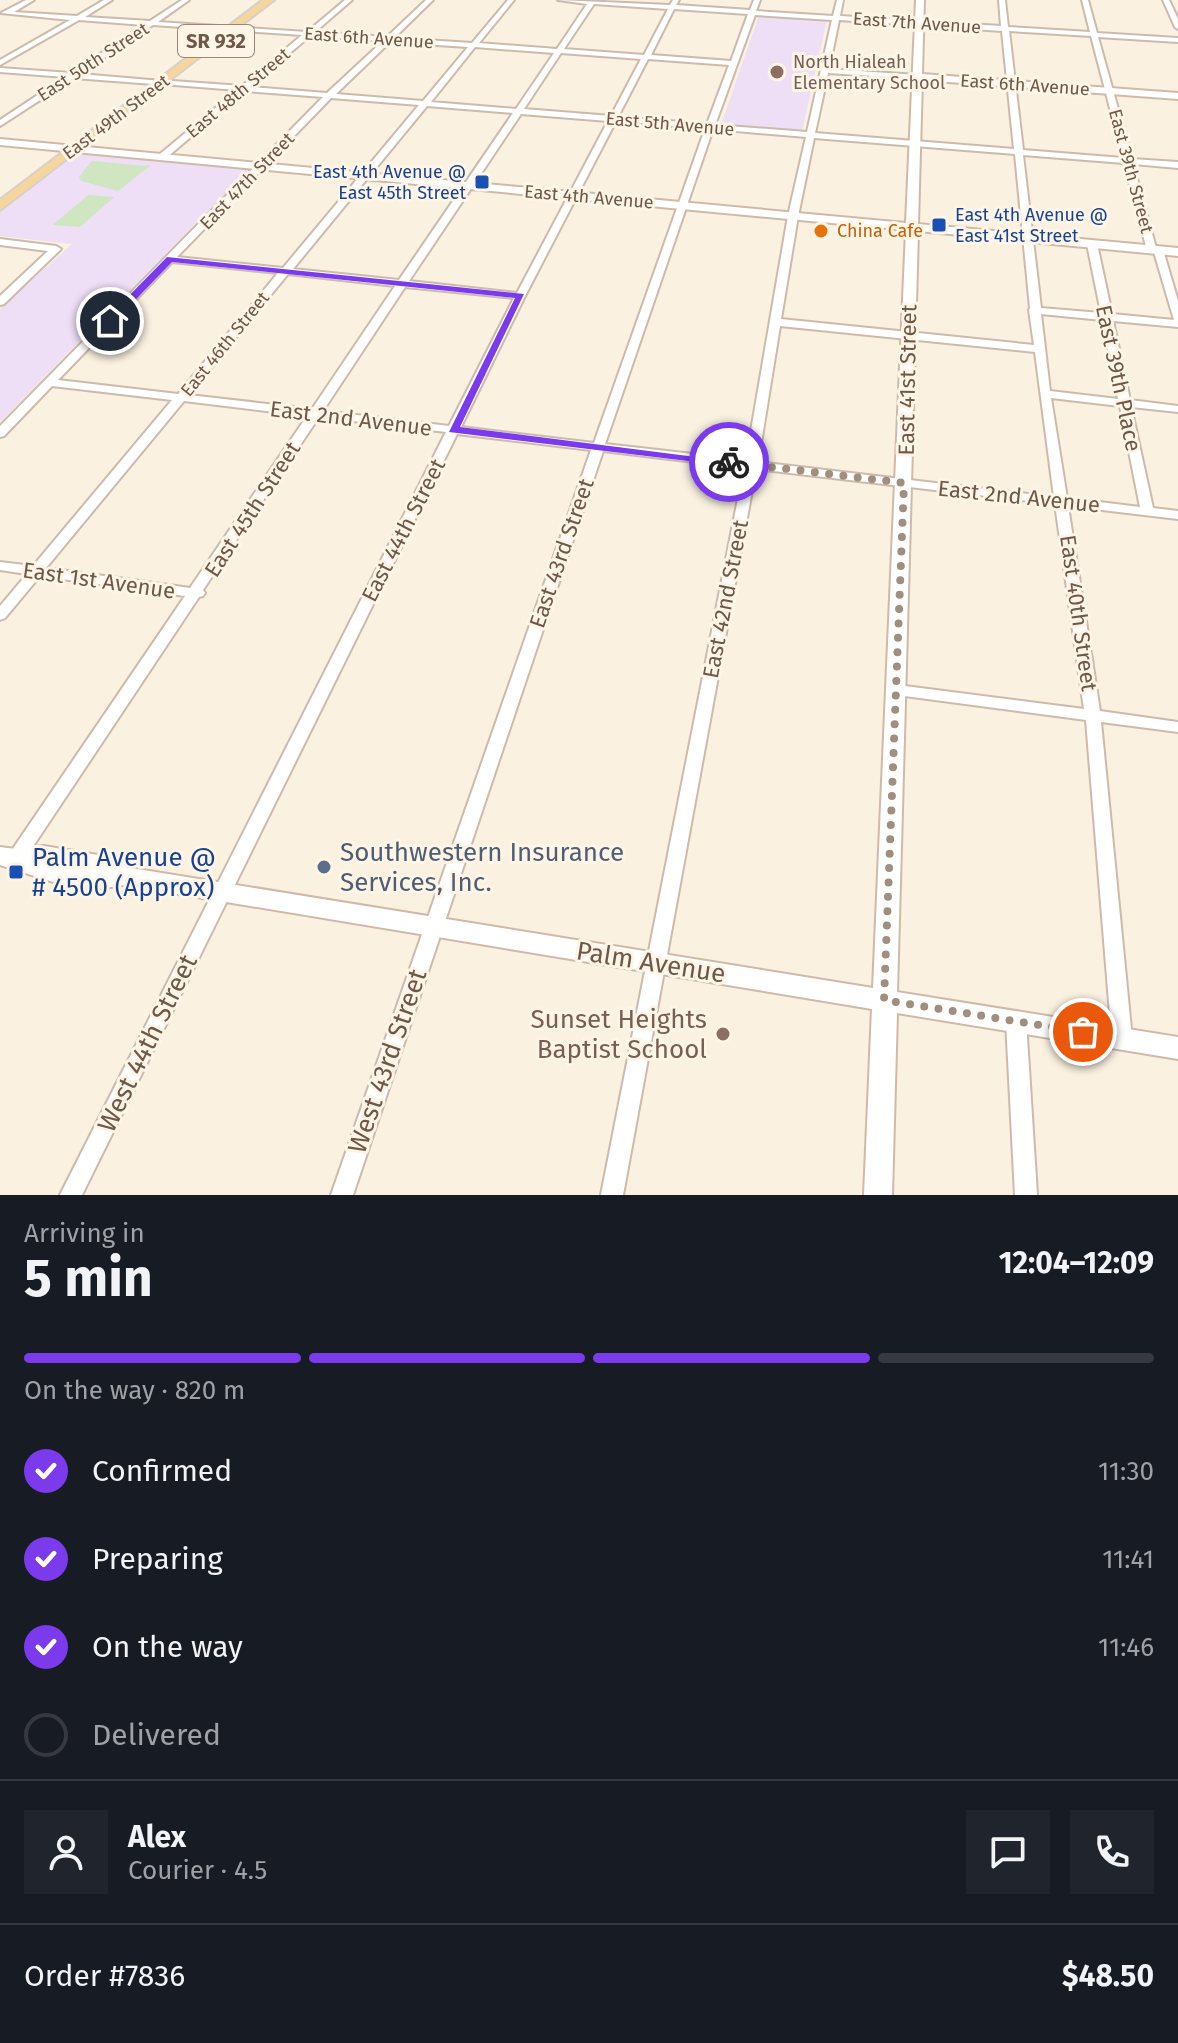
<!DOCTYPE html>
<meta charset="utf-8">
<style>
:root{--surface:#171b24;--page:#20242c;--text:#f1f3f6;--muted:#9ea1a6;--line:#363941;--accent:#7c3aed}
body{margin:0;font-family:"Fira Sans",sans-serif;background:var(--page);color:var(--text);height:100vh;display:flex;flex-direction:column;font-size:30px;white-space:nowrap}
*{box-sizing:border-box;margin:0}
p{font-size:26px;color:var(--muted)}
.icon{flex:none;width:44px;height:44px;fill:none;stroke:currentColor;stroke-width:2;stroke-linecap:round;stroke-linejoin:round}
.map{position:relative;height:1195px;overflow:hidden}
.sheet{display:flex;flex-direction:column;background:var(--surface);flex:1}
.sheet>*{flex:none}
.pin{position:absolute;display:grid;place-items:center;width:68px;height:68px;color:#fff;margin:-34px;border:4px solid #fff;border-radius:50%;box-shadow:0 2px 8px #0007}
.courier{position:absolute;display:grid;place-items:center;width:80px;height:80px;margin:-40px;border:6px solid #7c3aed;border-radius:50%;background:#fff;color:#222;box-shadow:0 2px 10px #0007}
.overview em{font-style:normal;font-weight:700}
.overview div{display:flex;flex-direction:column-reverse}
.overview{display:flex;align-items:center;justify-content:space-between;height:136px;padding:0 24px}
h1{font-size:52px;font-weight:700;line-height:60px}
.bar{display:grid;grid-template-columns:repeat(4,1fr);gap:12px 8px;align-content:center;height:96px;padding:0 24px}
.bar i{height:10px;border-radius:6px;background:var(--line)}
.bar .on{background:var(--accent)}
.bar p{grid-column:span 4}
.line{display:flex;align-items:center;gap:20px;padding:0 24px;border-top:2px solid var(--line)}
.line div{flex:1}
.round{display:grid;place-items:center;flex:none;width:84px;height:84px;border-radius:0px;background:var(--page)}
ol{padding:0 24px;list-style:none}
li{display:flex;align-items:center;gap:24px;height:88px}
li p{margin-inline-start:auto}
li .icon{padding:8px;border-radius:50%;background:var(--accent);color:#fff;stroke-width:4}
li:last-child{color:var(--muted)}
li i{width:44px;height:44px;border:4px solid var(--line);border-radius:50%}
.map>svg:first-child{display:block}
.education{fill:#eedef6}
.green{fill:#cfe6c1}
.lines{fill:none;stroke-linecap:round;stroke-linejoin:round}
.street-casing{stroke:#ccbbac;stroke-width:4}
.secondary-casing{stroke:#cfbaa9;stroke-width:4}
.primary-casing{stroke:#d7d0cc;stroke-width:4}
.street{fill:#fff;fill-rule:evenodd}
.secondary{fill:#fff;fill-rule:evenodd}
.primary{fill:#f5d69d;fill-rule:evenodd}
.route{fill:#7c3aed}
.done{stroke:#a08e7f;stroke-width:8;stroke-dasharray:0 14.4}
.education-dot{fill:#8d6e63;stroke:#fef5e6;stroke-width:3}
.transit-dot{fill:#1a4fb4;stroke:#fef5e6;stroke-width:3}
.food-dot{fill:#e8710a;stroke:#fef5e6;stroke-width:3}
.service-dot{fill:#5c6f8a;stroke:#fef5e6;stroke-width:3}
.labels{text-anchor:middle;stroke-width:6;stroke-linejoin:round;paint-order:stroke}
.far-street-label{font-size:18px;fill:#6f584a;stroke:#fef5e6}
.far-education-label{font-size:18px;fill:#785e54;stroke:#fef5e6;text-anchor:start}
.far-transit-label{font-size:18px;fill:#164399;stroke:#fef5e6;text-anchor:end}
.far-food-label{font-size:18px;fill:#c56008;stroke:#fef5e6;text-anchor:start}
.shield{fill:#fef5e6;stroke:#9a8779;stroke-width:2}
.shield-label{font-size:20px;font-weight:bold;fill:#6f584a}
.street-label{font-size:22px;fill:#6f584a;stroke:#fef5e6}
.near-service-label{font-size:26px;fill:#4e5e75;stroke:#fef5e6;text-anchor:start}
.near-transit-label{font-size:26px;fill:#164399;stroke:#fef5e6;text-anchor:start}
.near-street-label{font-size:26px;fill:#6f584a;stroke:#fef5e6}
.near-education-label{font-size:26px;fill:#785e54;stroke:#fef5e6;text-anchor:end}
</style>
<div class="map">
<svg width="1178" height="1195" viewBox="0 0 1178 1195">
<rect width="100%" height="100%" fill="#faf1e1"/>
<!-- education -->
<g class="education">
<path d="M759,15L827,20L802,132L721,125Z"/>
<path d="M76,153L249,169L0,422V309L72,244L0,236V212Z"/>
</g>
<!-- green -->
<g class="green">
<path d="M92,161L144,166L151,165L118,191L81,181L79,177Z"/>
<path d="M88,195L114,197L80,227L53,225Z"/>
</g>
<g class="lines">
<defs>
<g id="street">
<path d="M26,0H34L14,12L77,16L104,0H112L85,17L150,21L182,0H189L158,22L307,32L345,0H352L315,32L387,37L426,0H433L394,38L472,43L508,0H514L479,43L557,49L587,4L558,0L670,5L673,0H679L676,5L750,10L754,0H760L756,11L833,16L837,0H843L840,16L1001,26L999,0H1005L1008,27L1090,32L1082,0H1088L1097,33L1178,38V42L1098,37L1132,159L1178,162V168L1133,164L1156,248L1163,250L1178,301V327L1113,321L1130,400L1178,406V412L1131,407L1153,508L1178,511V519L1068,506L1100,711L1178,722V732L1101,722L1132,1039L1129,1045L1122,1048L1115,1045L1112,1039L1086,720L897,695L892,694L889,690L892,686L897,685L1084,709L1055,504L756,469L623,1195H601L744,468L603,451L353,1195H331L591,450L457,434L82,1195H60L446,432L319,417L203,590L205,593L203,596L199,597L22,863L16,865L10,863L7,858L10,853L185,596L40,576L5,618L0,620V606L27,574L0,570V562L33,566L172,400L52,386L4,436L0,437V426L323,97L245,91L166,158H160V154L237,90L162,84H159V80L242,86L302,35L153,25L80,74L150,80H153V84L74,78L0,126V120L65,77L0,72V68L71,73L144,25L79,20L0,65V60L70,20L1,13ZM594,4L668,9L644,55L564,49ZM674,9L748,14L731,61L651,55ZM755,15L832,20L807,132L715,125ZM839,20L1002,31L1014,149L815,133L828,73L917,79L921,77L917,75L829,69ZM1009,31L1091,36L1123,158L1023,150ZM310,36L383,41L327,93L250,87ZM390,42L468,47L423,101L336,94ZM475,47L554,53L516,109L431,102ZM561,53L641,59L611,116L524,109ZM648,59L729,65L707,124L618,117ZM331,98L419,105L283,268L177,257ZM427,106L513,113L399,280L293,269ZM521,114L608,121L517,293L409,281ZM616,121L705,129L594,443L461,427L525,296ZM713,129L806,137L788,216L746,460L605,444ZM814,138L1015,154L1030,308L1029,310L1034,345L781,319L798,216ZM1023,155L1124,163L1147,250L1154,252L1174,320L1112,314L1097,244L1092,241L1087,244L1101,313L1041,308ZM172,262L278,273L178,394L58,380ZM288,274L395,286L312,409L189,395ZM405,287L514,298L449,426L323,411ZM1041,314L1102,320L1118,399L1050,391ZM780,326L1035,352L1054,497L758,462ZM1051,398L1120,406L1140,507L1067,498ZM184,401L307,416L190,588L46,568Z"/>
<path d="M1163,0H1169L1178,19V29L1175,27Z"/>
<path d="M0,239L56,246L61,249L4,304L0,305V296L48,251L0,245Z"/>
<path d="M1016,1013L1023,1015L1026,1021L1037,1195H1015L1006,1021L1009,1015Z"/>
</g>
<path id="secondary" d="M916,0H924L922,74L1178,93V99L922,80L918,224L1178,248V256L918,231L897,992L1178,1037V1059L897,1013L892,1195H864L872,1009L124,885L98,889L69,887L0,865V847L16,849L44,846L116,858L124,861L131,868L873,988L906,230L0,145V139L906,223Z"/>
<path id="primary" d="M263,0H274L0,210V200Z"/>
</defs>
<!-- street casing -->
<use href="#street" class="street-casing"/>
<!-- secondary casing -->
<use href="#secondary" class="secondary-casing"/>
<!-- primary casing -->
<use href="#primary" class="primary-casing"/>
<!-- street -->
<use href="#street" class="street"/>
<!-- secondary -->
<use href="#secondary" class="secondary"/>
<!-- primary -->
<use href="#primary" class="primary"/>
</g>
<!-- route -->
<path class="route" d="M167,257L524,294L460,427L735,462L729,466L449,432L515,298L172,262L113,323H106V319Z"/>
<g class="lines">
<!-- done -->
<path class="done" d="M729,462L904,483L884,1000L1083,1032"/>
</g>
<!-- markers -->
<g class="education-dot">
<circle cx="777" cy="72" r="8"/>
<circle cx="723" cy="1034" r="8"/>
</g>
<g class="transit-dot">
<rect x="474" y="174" width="16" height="16" rx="4"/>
<rect x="931" y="217" width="16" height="16" rx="4"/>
<rect x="8" y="864" width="16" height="16" rx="4"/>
</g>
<circle class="food-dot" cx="821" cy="231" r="8"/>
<circle class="service-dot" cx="324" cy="867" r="8"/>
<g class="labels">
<!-- far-street labels -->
<g class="far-street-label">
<text transform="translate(917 23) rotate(4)" y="6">East 7th Avenue</text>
<text transform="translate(369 38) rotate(4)" y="6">East 6th Avenue</text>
<text transform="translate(93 62) rotate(-33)" y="6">East 50th Street</text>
<text transform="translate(1025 85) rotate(4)" y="6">East 6th Avenue</text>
<text transform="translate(238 93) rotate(-40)" y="6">East 48th Street</text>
<text transform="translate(116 117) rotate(-37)" y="6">East 49th Street</text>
<text transform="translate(670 124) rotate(5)" y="6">East 5th Avenue</text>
<text transform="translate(1131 171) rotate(75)" y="6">East 39th Street</text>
<text transform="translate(247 181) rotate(-46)" y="6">East 47th Street</text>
<text transform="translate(589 197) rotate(5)" y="6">East 4th Avenue</text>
<text transform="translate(225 344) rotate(-51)" y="6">East 46th Street</text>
</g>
<!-- far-education labels -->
<g class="far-education-label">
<text x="793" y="68">North Hialeah<tspan x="793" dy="21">Elementary School</tspan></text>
</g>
<!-- far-transit labels -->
<g class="far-transit-label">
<text x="466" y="178">East 4th Avenue @<tspan x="466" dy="21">East 45th Street</tspan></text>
<text x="955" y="221" text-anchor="start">East 4th Avenue @<tspan x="955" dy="21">East 41st Street</tspan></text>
</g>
<!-- far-food labels -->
<g class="far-food-label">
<text x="837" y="237">China Cafe</text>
</g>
<!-- shield labels -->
<rect class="shield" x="178" y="25" width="76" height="32" rx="6"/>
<g class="shield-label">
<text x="216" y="48">SR 932</text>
</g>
<!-- street labels -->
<g class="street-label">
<text transform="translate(1119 378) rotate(78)" y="8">East 39th Place</text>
<text transform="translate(907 380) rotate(-89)" y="8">East 41st Street</text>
<text transform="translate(351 418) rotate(7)" y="8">East 2nd Avenue</text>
<text transform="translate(1019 496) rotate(6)" y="8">East 2nd Avenue</text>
<text transform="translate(252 509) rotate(-57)" y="8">East 45th Street</text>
<text transform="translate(403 530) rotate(-63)" y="8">East 44th Street</text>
<text transform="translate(561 553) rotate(-71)" y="8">East 43rd Street</text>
<text transform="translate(99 580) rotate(8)" y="8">East 1st Avenue</text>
<text transform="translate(725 599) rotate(-79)" y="8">East 42nd Street</text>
<text transform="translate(1079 613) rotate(82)" y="8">East 40th Street</text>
</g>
<!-- near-service labels -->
<g class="near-service-label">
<text x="340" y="861">Southwestern Insurance<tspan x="340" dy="30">Services, Inc.</tspan></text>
</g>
<!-- near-transit labels -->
<g class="near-transit-label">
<text x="32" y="866">Palm Avenue @<tspan x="32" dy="30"># 4500 (Approx)</tspan></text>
</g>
<!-- near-street labels -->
<g class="near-street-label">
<text transform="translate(651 962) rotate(9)" y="9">Palm Avenue</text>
<text transform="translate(147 1043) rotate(-64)" y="9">West 44th Street</text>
<text transform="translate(387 1061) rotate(-71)" y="9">West 43rd Street</text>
</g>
<!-- near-education labels -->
<g class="near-education-label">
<text x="707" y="1028">Sunset Heights<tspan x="707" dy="30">Baptist School</tspan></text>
</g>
</g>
</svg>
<div class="pin" style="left:1083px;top:1032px;background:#ea580c"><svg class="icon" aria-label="bag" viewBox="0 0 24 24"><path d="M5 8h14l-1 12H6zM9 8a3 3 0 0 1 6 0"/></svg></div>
<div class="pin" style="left:110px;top:321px;background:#1f2937"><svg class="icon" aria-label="home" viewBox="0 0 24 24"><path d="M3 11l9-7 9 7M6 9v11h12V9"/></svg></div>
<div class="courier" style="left:729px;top:462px"><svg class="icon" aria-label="bike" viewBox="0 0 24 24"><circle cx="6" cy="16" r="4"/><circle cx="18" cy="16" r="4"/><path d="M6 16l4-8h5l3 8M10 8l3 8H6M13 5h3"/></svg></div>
</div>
<section class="sheet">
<div class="overview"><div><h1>5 min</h1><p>Arriving in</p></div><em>12:04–12:09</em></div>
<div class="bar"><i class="on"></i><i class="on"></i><i class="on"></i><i></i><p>On the way · 820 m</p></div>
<ol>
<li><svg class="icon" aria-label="check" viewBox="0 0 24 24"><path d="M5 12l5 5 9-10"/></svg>Confirmed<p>11:30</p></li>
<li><svg class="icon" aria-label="check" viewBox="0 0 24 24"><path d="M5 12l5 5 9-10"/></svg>Preparing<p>11:41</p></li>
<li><svg class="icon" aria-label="check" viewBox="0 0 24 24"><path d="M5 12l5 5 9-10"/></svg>On the way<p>11:46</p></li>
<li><i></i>Delivered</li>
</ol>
<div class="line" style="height:144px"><a class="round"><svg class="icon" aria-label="person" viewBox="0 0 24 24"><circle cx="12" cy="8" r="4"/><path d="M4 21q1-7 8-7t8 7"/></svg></a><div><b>Alex</b><p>Courier · 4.5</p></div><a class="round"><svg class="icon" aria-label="chat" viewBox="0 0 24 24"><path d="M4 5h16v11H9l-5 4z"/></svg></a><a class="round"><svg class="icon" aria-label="phone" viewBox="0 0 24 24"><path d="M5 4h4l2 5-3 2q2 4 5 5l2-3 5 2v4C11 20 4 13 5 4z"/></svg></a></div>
<div class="line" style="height:104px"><div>Order #7836</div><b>$48.50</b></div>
</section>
